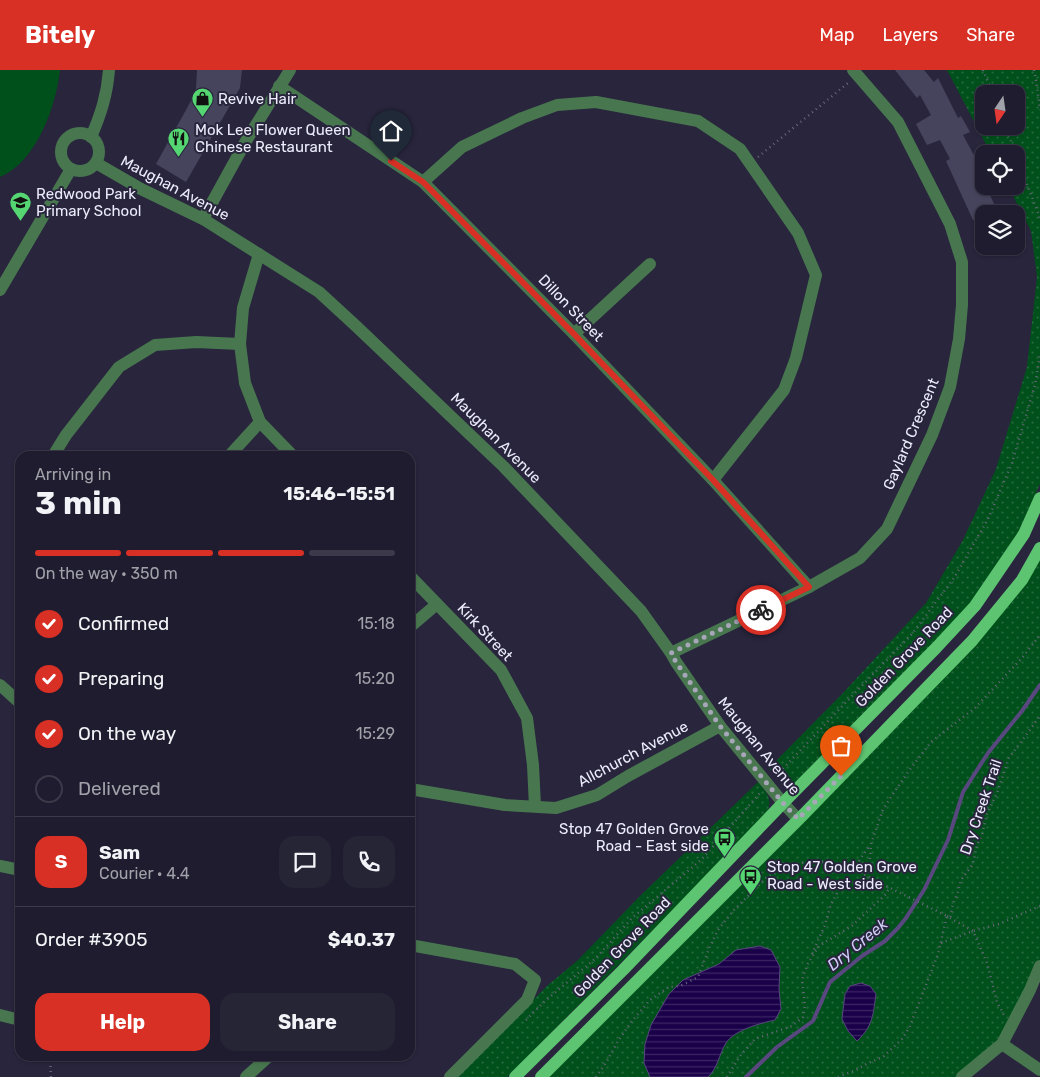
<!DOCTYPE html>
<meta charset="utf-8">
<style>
:root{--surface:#1e1c2e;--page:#262536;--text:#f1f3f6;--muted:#a1a1aa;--line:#3c3a4a;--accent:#d93025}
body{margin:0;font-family:Rubik,sans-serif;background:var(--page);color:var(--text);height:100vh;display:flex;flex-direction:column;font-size:19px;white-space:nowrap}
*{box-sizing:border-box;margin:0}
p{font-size:16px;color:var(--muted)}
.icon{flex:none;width:28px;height:28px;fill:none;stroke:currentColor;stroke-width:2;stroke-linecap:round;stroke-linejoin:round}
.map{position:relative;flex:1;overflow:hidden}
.panel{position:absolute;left:15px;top:381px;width:400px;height:610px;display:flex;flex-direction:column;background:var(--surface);border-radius:15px;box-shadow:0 1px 4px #0004,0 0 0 1px var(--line)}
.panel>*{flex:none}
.needle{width:32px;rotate:193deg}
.tools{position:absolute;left:975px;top:15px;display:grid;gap:10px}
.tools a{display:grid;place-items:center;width:50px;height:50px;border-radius:10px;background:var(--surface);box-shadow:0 1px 4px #0004,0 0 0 1px var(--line);font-size:25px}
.pin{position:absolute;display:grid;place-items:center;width:42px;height:42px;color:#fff;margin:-51px -21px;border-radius:50% 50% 50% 0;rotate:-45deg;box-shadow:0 0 5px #0007}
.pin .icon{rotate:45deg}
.courier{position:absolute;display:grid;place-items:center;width:50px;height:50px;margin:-25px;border:4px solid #d93025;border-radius:50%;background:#fff;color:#222;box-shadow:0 1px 6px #0007}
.headline em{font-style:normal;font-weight:700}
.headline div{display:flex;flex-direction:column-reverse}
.headline{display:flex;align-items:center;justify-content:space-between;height:85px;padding:0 20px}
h1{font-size:32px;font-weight:700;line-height:38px}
.bar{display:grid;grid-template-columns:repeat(4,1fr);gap:8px 5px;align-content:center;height:60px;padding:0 20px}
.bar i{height:6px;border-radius:4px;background:var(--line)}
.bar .selected{background:var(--accent)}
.bar p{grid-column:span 4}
.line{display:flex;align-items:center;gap:12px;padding:0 20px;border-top:1px solid var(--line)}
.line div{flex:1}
.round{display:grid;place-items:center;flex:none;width:52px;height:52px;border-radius:15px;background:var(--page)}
ol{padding:0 20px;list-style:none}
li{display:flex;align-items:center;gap:15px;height:55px}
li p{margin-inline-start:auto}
li .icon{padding:5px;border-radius:50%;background:var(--accent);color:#fff;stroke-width:4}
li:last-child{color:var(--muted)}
li i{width:28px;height:28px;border:2px solid var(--line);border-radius:50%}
.action{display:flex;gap:10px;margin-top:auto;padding:10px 20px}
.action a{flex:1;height:58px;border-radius:15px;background:var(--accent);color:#fff;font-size:20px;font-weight:700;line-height:58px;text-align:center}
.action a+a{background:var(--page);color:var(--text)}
header{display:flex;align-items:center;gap:30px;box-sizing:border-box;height:70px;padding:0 25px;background:var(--accent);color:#fff}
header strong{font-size:24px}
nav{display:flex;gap:28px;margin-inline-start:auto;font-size:18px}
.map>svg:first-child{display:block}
.grass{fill:url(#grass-dots);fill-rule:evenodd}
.pitch{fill:#00501b}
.water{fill:url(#water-rules);stroke:#59477f}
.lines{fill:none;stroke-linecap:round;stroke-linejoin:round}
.stream{stroke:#59477f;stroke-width:4}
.building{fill:#46445d}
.path{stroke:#6a687d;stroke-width:2.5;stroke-dasharray:1 4;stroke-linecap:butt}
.minor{stroke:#48774f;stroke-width:12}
.major{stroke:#5dc471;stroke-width:12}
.done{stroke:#a8a6b9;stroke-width:5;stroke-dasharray:0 9}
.route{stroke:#d93025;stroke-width:6}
.labels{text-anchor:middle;stroke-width:4;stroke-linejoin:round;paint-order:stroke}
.poi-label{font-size:15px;fill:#edecfc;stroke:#28253d;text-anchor:start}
.street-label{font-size:15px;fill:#edecfc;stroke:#28253d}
.water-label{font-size:16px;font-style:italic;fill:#d0cdf8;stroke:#28253d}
</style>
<header>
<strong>Bitely</strong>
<nav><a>Map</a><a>Layers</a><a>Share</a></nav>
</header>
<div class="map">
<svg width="1040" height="1007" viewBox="0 0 1040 1007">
<defs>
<pattern id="grass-dots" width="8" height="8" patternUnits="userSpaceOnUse" patternTransform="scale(1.25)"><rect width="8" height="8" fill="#00501b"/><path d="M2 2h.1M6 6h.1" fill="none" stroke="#26693d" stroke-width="1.8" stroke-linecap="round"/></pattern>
<pattern id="water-rules" width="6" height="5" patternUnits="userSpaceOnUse" patternTransform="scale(1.25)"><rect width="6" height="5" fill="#1a0049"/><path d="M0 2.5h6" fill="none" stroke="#3c2564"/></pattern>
</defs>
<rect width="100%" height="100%" fill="#28253d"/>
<!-- grass -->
<g class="grass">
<path d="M947,0H1040V414L1019,461L971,532L932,575L795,713C781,715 778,708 769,698L843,623L926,533L963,470L996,399L1027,297L1037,207L1031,161L1008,116H1016V84H991ZM984,24H1016V56H984Z"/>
<path d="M1040,478V896L1010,957L962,1007H541L972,571Z"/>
<path d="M758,712C770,726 774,732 763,749L507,1007H456L548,915L578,890L640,826Z"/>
</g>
<!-- pitch -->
<path class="pitch" d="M0,0H60C56,37 36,92 0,107Z"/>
<!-- water -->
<g class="water">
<path d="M760,876L771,880L780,897L779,919L781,939L775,950C761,953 734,960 726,973C719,984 718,998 708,1007H650L644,993L645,974L651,955L669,924L683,910L719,894L736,880Z"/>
<path d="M861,913L870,916L876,924C873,945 873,956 857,971L848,961L842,949L845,924L850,916Z"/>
</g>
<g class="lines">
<!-- stream -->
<path class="stream" d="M746,1007L777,977L813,951L830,912L862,886L885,871L898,858L906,848L924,820L948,770L963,722L988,683L1022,641L1040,615"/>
</g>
<!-- building -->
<g class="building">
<path d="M197,0H242L240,18L186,112L156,94L192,29L196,18Z"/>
<path d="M895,0H924L934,12L938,8L958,48L961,46L970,62L963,65L984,104V125L989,123L995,136L992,137L994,141L987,144H984V145L973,150L946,91L950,89L940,70L927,75L916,54L931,45L920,25L917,28Z"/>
</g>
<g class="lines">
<!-- path -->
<g class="path">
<path d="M983,0L993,24"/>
<path d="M1034,0L1036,10L1040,40"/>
<path d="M1006,56L1015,84"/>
<path d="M1016,86L1040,148"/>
<path d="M758,87L848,13"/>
<path d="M776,706L850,628L912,564L954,508L988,449L1012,393L1035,315L1040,284"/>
<path d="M873,808L869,799L871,774L883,739L908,702L931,672L975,638L1022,588L1040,565"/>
<path d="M947,846L950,848L953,834L958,822L961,810L973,794L977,775L982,765L987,744L997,723L1009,688L1040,646"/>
<path d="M950,848L973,861L987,893L997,932L1004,945"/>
<path d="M941,873L973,861L999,854L1040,836"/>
<path d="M812,884L825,855L831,834L840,818L870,775"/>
<path d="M526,950L545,931L595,889L632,848L701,790L760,723"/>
<path d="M50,986L51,1007"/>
<path d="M596,1007L607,991L618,971L632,951L650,930L669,917L680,916L698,907L710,876L718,860L733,841L767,807L782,800L800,793L829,791L845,795L853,798L874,810L947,846"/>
<path d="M727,1007L740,986L755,969L792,956L803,947L805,935L802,910L807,895L819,876L853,855L886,824L890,817"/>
<path d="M838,1007L856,1000L868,993L883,987L903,968L910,956L938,884L947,846"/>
</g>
<!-- minor -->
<g class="minor">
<path d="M279,16L423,112L574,264L713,410L809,517"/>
<circle cx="80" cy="82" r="19"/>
<path d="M91,67C101,44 107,25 109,0"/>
<path d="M96,93L141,119L203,149L319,222L356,256L504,397L641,541L671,583L676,592L720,656L783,733L798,749"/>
<path d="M423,112L462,77L522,48L557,35L596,32L698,51L740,79L798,163L816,205L796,288L784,320L713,410"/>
<path d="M203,149L246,71L290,0"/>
<path d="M259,184L243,238L240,274L245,313L260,352L293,386"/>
<path d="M0,220L71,99"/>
<path d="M574,264L650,194"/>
<path d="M53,386L66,365L119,297L155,275L196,272L240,274"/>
<path d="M229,386L260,352"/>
<path d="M410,506L501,600L527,648L533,695L535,736"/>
<path d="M410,557L437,534"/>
<path d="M671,583L809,517L860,488L887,459L932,365L950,317L959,269L962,235V192L950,154L898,52L853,0"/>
<path d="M0,615L20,633"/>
<path d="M410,719L505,735L556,738L597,725L628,706L720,656"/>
<path d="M0,796L20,800"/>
<path d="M410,875L515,894L535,910L527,930L450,1007"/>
<path d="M0,945L20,950"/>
<path d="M1002,974L1040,1000"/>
<path d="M246,1007L269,986"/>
<path d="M962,1007L1002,974L1030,920L1040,896"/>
</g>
<!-- major -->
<g class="major">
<path d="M515,1007L623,900L783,733L936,578L975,536L1024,464L1040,428"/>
<path d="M541,1007L802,746L972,571L1022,510L1040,478"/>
</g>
</g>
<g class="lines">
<!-- done -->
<path class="done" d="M761,540L671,583L676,592L720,656L783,733L798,749L841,706"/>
<!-- route -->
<path class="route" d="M391,91L423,112L574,264L713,410L809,517L761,540"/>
</g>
<!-- icons -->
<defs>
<symbol id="shop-pin" viewBox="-11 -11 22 30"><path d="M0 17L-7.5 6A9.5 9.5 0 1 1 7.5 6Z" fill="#55d672" stroke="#28253d"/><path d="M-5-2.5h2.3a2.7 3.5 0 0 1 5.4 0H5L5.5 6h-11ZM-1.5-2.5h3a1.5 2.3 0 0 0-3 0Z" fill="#111"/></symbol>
<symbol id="restaurant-pin" viewBox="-11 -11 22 30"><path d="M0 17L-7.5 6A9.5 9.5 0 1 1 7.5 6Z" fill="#55d672" stroke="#28253d"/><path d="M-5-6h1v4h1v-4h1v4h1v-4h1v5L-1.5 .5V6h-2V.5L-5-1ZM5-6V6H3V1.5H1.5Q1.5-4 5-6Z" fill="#111"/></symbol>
<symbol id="school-pin" viewBox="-11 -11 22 30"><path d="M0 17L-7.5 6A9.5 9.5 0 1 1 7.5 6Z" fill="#55d672" stroke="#28253d"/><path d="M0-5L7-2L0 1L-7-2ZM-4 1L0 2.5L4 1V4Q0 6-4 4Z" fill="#111"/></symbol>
<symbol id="bus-pin" viewBox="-11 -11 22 30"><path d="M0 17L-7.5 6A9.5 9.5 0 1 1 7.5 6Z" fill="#55d672" stroke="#28253d"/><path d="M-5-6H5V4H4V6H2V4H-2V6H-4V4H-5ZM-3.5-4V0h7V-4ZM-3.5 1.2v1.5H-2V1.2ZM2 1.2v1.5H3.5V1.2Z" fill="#111"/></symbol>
</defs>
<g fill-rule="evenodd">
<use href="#shop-pin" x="190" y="16" width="25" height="34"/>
<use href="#restaurant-pin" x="166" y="56" width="25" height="34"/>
<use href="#school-pin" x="8" y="120" width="25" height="34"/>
<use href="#bus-pin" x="712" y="756" width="25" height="34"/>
<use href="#bus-pin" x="738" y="794" width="25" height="34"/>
</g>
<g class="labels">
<!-- poi labels -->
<g class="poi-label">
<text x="218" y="34">Revive Hair</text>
<text x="195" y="65">Mok Lee Flower Queen<tspan x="195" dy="17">Chinese Restaurant</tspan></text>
<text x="36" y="129">Redwood Park<tspan x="36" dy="17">Primary School</tspan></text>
<text x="709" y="764" text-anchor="end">Stop 47 Golden Grove<tspan x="709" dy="17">Road - East side</tspan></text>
<text x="767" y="802">Stop 47 Golden Grove<tspan x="767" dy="17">Road - West side</tspan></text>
</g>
<!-- street labels -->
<g class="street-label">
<text transform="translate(175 118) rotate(28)" y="5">Maughan Avenue</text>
<text transform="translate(571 238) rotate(46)" y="5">Dillon Street</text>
<text transform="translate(911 364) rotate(-67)" y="5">Gaylard Crescent</text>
<text transform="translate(496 368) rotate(45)" y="5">Maughan Avenue</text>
<text transform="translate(485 562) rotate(47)" y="5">Kirk Street</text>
<text transform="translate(904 587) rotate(-46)" y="5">Golden Grove Road</text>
<text transform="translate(759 676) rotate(51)" y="5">Maughan Avenue</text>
<text transform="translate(633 684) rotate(-28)" y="5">Allchurch Avenue</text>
<text transform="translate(981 737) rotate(-71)" y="5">Dry Creek Trail</text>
<text transform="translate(622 877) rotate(-46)" y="5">Golden Grove Road</text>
</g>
<!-- water labels -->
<g class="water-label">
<text transform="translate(857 874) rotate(-39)" y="6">Dry Creek</text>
</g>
</g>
</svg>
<div class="tools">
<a><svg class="needle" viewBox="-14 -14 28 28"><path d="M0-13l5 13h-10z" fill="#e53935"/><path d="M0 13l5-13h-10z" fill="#a1a1aa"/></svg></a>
<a><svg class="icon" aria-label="locate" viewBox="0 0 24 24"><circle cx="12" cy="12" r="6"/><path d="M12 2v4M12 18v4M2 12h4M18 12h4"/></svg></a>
<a><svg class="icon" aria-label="layers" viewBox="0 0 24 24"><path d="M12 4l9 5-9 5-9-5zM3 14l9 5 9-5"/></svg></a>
</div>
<div class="pin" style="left:841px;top:706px;background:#ea580c"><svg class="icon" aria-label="bag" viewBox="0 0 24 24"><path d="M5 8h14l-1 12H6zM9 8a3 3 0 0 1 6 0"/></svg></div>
<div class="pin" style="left:391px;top:91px;background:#1f2937"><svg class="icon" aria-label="home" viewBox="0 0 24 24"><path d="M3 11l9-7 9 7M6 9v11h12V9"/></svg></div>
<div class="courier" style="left:761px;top:540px"><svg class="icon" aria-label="bike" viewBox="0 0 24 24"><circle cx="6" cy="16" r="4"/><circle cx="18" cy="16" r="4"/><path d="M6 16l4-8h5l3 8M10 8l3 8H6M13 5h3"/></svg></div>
<section class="panel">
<div class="headline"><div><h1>3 min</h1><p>Arriving in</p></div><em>15:46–15:51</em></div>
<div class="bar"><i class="selected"></i><i class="selected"></i><i class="selected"></i><i></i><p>On the way · 350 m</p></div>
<ol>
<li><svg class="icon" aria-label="check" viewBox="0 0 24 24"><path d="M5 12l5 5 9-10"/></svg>Confirmed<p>15:18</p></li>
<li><svg class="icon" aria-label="check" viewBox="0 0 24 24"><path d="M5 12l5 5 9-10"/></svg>Preparing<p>15:20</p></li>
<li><svg class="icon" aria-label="check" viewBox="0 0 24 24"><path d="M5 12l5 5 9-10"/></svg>On the way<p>15:29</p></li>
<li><i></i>Delivered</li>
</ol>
<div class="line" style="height:90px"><b class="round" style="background:var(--accent);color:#fff">S</b><div><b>Sam</b><p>Courier · 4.4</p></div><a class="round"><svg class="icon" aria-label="chat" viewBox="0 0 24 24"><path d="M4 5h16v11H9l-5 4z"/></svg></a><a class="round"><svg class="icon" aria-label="phone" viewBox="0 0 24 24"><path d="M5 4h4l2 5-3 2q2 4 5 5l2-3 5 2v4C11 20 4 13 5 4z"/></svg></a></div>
<div class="line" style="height:65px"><div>Order #3905</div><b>$40.37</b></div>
<div class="action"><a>Help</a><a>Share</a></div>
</section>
</div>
